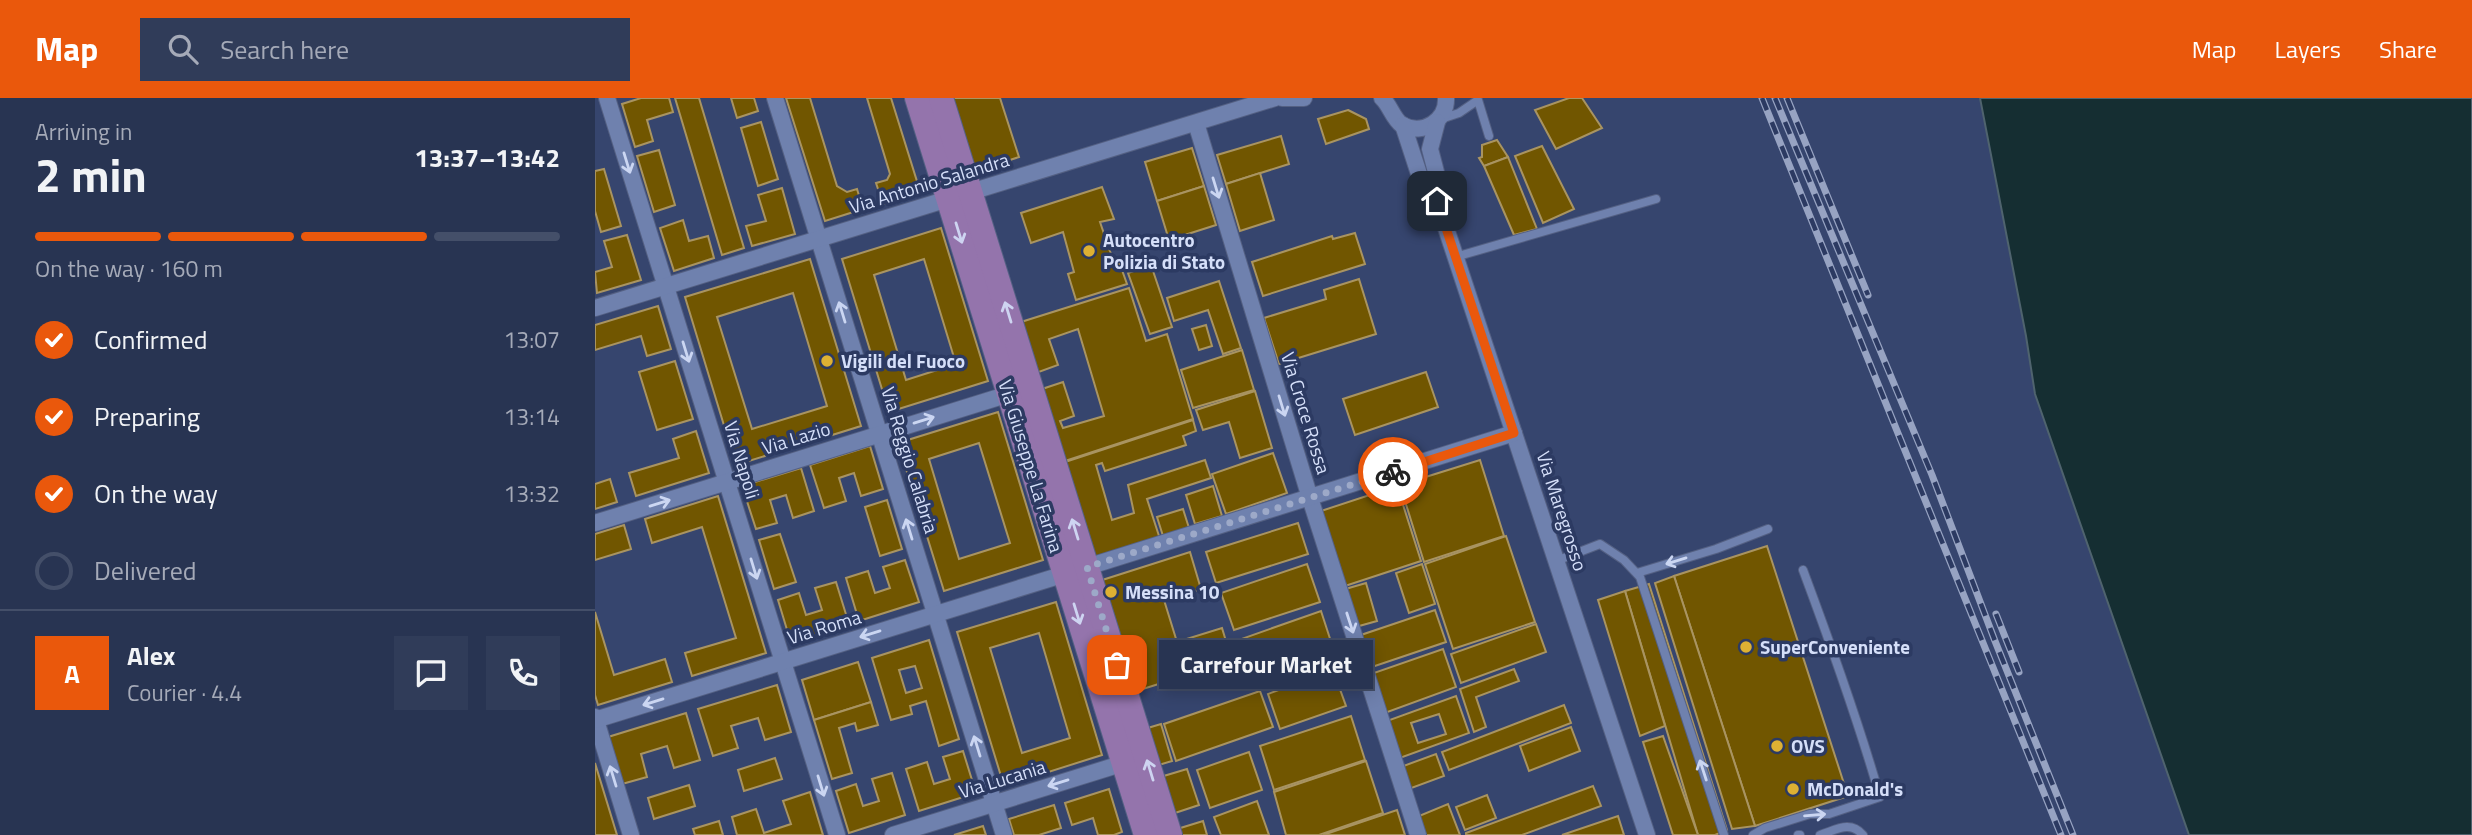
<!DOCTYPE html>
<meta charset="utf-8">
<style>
:root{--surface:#283452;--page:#303c59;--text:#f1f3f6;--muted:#a5aab8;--line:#444f69;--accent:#ea580c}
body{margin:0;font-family:"Titillium Web",sans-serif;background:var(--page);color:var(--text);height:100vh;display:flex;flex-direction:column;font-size:26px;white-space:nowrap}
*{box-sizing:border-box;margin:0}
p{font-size:23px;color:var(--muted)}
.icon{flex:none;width:38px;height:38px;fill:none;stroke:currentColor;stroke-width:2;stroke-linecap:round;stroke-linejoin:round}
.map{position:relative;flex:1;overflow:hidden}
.details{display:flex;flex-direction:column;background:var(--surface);width:595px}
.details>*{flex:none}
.pin{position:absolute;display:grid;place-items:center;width:60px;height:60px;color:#fff;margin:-30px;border-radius:14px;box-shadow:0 4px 10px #0006}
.courier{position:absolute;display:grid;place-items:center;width:70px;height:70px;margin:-35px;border:5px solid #ea580c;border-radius:50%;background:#fff;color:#222;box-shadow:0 2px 9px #0007}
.bubble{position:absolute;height:49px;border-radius:0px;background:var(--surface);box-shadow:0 4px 18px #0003,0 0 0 2px var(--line);font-size:23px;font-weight:700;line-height:49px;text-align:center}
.head em{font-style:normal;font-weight:700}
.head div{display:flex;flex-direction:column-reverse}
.head{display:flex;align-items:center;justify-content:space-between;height:119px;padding:0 35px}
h1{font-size:46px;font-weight:700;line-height:52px}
.bar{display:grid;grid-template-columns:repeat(4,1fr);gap:10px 7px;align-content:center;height:84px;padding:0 35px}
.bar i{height:9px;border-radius:5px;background:var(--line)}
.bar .current{background:var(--accent)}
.bar p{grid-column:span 4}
.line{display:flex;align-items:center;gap:18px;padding:0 35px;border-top:2px solid var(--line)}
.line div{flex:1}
.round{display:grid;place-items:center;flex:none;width:74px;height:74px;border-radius:0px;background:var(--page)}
ol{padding:0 35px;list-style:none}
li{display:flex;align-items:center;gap:21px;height:77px}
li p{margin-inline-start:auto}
li .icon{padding:7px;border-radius:50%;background:var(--accent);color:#fff;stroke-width:4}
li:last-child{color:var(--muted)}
li i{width:38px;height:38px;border:4px solid var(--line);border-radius:50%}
header{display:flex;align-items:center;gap:42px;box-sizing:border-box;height:98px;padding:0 35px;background:var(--accent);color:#fff}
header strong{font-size:33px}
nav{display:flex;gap:38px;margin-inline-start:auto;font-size:24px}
.search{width:490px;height:63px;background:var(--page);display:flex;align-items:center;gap:18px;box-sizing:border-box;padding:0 24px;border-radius:0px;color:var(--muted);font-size:26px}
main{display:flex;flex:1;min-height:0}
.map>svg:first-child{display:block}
.water{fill:#152e32;stroke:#4f636e;stroke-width:2}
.building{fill:#715600;stroke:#a99461;stroke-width:2;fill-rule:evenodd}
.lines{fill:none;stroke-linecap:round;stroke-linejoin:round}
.lane-casing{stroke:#546083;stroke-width:10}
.street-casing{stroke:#546083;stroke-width:18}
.primary-casing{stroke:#546083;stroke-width:26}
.lane{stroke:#6f81ae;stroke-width:8}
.street{stroke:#6f81ae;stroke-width:16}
.primary{stroke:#9474ac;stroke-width:24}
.rail-casing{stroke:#97a3c2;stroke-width:7}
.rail{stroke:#2c3a62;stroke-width:4.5;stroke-dasharray:13;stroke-linecap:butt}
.oneway{stroke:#cbd6f2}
.oneway2{stroke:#ced4f1}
.done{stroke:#9da9c8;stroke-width:7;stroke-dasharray:0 12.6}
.route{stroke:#ea580c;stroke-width:9}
.poi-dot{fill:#deb133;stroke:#2c3a62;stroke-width:2.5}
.labels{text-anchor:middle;stroke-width:7;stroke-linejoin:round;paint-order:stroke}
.street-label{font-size:19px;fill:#d5dff9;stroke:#2c3a62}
.poi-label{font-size:19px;font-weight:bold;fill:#d5dff9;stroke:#2c3a62;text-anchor:start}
</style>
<header>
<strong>Map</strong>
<div class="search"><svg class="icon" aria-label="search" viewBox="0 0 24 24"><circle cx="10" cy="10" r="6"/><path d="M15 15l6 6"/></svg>Search here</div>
<nav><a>Map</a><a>Layers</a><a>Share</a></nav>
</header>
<main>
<section class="details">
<div class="head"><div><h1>2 min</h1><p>Arriving in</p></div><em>13:37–13:42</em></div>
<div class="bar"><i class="current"></i><i class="current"></i><i class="current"></i><i></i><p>On the way · 160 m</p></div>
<ol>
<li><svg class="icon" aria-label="check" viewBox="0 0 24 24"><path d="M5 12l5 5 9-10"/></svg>Confirmed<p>13:07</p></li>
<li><svg class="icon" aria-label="check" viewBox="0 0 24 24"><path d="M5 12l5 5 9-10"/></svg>Preparing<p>13:14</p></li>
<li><svg class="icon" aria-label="check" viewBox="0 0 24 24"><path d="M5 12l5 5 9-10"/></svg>On the way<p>13:32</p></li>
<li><i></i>Delivered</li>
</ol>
<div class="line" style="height:126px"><b class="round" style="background:var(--accent);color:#fff">A</b><div><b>Alex</b><p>Courier · 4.4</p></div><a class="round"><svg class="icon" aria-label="chat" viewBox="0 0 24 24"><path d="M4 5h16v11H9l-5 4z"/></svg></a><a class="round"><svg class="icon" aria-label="phone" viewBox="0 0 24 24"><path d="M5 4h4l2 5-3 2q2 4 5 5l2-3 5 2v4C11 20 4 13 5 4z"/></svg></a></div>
</section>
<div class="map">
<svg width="1877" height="737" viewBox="0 0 1877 737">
<rect width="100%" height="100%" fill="#36456e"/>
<!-- water -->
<path class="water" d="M1385,0H1877V737H1594L1440,296L1431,238Z"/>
<!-- building -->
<g class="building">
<path d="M46,0H74L78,14L52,22L58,43L40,49L27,6Z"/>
<path d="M80,0H104L149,150L127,157Z"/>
<path d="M136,0H159L163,13L142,20Z"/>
<path d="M191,0H215L242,88L252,94L262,91L268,111L230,123Z"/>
<path d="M272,0H296L325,93L288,106L281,85L292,82L295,76Z"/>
<path d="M355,0H405L424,59L378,74Z"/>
<path d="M974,0H987L1007,30L961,51L940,12Z"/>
<path d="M753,12L771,21L774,31L731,46L723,21Z"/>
<path d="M166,24L183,81L163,88L146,30Z"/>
<path d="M686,38L694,66L631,86L622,57Z"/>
<path d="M902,42L913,59L889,68L884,60L887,59V47Z"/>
<path d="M947,48L979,111L948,125L920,58Z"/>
<path d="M597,50L609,88L562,103L550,64Z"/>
<path d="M64,52L80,107L59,114L42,58Z"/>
<path d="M913,59L942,131L919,137L889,68Z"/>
<path d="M9,71L26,128L6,134L0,113V73Z"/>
<path d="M665,75L679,122L645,133L631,86Z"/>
<path d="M609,88L621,127L574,142L562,103Z"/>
<path d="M507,89L519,121L505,124L518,162L523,161L532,186L481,202L473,176L479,174L468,134L436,145L426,115Z"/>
<path d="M187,90L200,136L157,148L151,128L171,123L163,97Z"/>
<path d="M88,122L94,143L113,138L119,160L79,173L65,130Z"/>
<path d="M346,130L393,283L294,314L247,161ZM329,161L361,266L311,282L279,177Z"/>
<path d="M760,135L770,166L668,198L657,164L737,138L738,141Z"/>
<path d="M32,137L46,182L2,195L0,174L17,169L9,143Z"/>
<path d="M215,161L266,328L141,367L90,199ZM198,195L232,308L157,331L122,219Z"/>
<path d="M556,167L577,229L555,236L533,175Z"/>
<path d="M764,181L781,236L684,266L669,220L731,201L729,192Z"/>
<path d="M624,183L646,250L628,256L613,212L579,223L572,200Z"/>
<path d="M534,190L551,243L572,236L598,321L467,364L447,291L468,284L479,318L465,323L468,330L509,318L483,231L454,241L463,267L441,275L426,224Z"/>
<path d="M63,208L76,251L52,258L46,238L0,252V227Z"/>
<path d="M611,227L617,248L604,252L597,231Z"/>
<path d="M647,252L659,292L598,310L586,272Z"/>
<path d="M80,263L98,321L62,332L44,274Z"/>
<path d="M831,274L843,309L760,337L748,301Z"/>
<path d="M660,293L677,350L645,360L634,324L608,332L601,312Z"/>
<path d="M403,314L448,462L349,493L303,345ZM384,345L415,445L364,461L334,361Z"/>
<path d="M598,322L601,333L588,338L591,347L510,373L507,365L501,367L517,422L539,415L533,387L610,362L616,380L552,401L565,441L497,464L467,365Z"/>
<path d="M101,333L114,375L41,398L34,375L84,360L78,341Z"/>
<path d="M275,348L288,391L266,398L259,375L244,380L251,403L229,410L215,367Z"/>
<path d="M678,355L692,395L631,416L617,376Z"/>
<path d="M885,362L909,438L829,464L805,387Z"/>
<path d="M206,370L219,413L198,420L191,397L175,402L182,425L161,431L147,388Z"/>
<path d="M15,381L22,404L0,411V386Z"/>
<path d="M618,388L627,418L600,426L591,397Z"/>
<path d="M802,388L826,463L747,489L723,414Z"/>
<path d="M123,398L171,555L97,578L90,555L141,540L107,429L57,445L50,421Z"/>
<path d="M292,402L307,451L285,458L270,409Z"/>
<path d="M588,411L594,430L568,438L562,419Z"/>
<path d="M703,425L713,456L621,485L611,454Z"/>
<path d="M29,427L36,451L0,462V436Z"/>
<path d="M185,436L201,484L179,491L164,442Z"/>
<path d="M911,438L940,524L858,551L830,466Z"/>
<path d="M1172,448L1253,698L1160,728L1079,478Z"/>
<path d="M595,454L606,491L569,502L582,544L627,530L637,563L535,595L501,484Z"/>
<path d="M310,462L324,504L264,523L251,480L273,473L280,495L295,490L288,469Z"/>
<path d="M712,466L725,504L639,532L626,495Z"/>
<path d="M827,466L840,506L814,515L801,475Z"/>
<path d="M1079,478L1160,728L1137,731L1060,485Z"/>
<path d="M241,484L254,526L196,545L183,502L204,495L211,517L227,512L220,490Z"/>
<path d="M771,485L782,523L757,530L747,492Z"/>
<path d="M1054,486L1132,732L1120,737H1103L1030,493Z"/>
<path d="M1030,493L1070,628L1045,638L1003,502Z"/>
<path d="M461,504L507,657L409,688L362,534ZM444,535L475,640L427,655L395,550Z"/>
<path d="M840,512L851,544L771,571L760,539Z"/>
<path d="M726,513L741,559L650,590L635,545Z"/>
<path d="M0,514L19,577L70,561L77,584L3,607L0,597Z"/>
<path d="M941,526L951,554L866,585L856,556Z"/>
<path d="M334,542L364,641L344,648L331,603L315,608L317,616L296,622L277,560ZM320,568L327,590L311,595L304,572Z"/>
<path d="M848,551L861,589L787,616L773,577Z"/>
<path d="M263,564L276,604L219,622L207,582Z"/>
<path d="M919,571L924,583L881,599L891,629L879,634L865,591Z"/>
<path d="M738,572L751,608L685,631L673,596Z"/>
<path d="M182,587L196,634L170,642L163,620L136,628L143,650L118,658L103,611Z"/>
<path d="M665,593L678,629L581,663L569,626Z"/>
<path d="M861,598L874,635L802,661L789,624ZM844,616L851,636L823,645L816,625Z"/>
<path d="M276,604L283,627L262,633L260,625L244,630L257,675L237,681L219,622Z"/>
<path d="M969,607L976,625L854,672L847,654Z"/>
<path d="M91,615L105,662L79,670L72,648L46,656L52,679L27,686L13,639Z"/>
<path d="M756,618L770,662L679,692L665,648Z"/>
<path d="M566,626L577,663L557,669L546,632Z"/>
<path d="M976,629L985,653L934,673L925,648Z"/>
<path d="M1068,638L1103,737H1078L1048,644Z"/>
<path d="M368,653L381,695L324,713L311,671L332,664L339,686L355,681L348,659Z"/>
<path d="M654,654L667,692L615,710L602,672Z"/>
<path d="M841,656L849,678L811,692L803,670Z"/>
<path d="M180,660L187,681L149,693L143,672Z"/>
<path d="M771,663L788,715L724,737H691L679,694Z"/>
<path d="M0,665L22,737H0Z"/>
<path d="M592,671L604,707L574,717L562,680Z"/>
<path d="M297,675L310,717L254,735L241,693L261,686L268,708L284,703L277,681Z"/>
<path d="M94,687L100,708L59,721L53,700Z"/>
<path d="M998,688L1006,708L927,737H871V735Z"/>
<path d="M514,691L527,734L519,737H503L498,720L477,727L470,705Z"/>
<path d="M215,694L228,737H142L137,719L161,711L169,735L196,726L188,703Z"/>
<path d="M892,697L901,720L870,732L861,709Z"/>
<path d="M662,703L674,737H626L619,719Z"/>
<path d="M853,706L865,737H831L824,718Z"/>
<path d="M459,707L466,730L444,737H419L414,721Z"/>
<path d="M802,712L810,737H728Z"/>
<path d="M1023,718L1029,737H967Z"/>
<path d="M124,723L128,737H100L98,731Z"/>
<path d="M608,723L612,737H581L579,732Z"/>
<path d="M388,728L391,737H359Z"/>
</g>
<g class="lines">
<defs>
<g id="lane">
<path d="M846,21L864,15L883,2L894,38"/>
<path d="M860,159L1061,101"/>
<path d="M961,463L1005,446L1029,462L1045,479L1129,737"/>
<path d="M1042,475L1121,451L1173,431"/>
<path d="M1158,737L1170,730L1215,716H1234L1285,699C1263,622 1236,547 1208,472"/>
<path d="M1203,737H1205"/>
<path d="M1225,737C1241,732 1255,722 1268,737"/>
</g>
<g id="street">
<path d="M12,0L242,737"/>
<path d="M180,0L409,737"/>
<path d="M687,0H709"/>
<path d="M787,0C795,7 798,21 807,27C829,38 852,22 851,0"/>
<path d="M842,24L835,51L841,74L843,106L1052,737"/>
<path d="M601,25L715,400L823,737"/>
<path d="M808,27L825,79L842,103"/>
<path d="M0,210L680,0"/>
<path d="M0,425L414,296"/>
<path d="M492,469L919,335"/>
<path d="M0,619L36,737"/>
<path d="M0,622L470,476"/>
<path d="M298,737L529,665"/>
</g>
<g id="primary">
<path d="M322,0L551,737"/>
<path d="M346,0L575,737"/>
</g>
</defs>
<!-- lane casing -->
<use href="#lane" class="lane-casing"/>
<!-- street casing -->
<use href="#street" class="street-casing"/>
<!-- primary casing -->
<use href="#primary" class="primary-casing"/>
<!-- lane -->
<use href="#lane" class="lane"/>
<!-- street -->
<use href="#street" class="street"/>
<!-- primary -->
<use href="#primary" class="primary"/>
<defs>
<g id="rail">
<path d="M1167,0L1466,737"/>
<path d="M1180,0L1337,377L1400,543L1478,737"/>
<path d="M1192,0L1273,197"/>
<path d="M1401,516L1424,574"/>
</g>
</defs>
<!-- rail casing -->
<use href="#rail" class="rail-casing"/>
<!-- rail -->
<use href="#rail" class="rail"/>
</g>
<!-- one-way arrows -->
<defs><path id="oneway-shaft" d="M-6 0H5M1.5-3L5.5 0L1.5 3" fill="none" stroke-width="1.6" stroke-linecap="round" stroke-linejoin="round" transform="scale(1.75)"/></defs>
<g class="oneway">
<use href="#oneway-shaft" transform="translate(32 65) rotate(73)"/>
<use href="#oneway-shaft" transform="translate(621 90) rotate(73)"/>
<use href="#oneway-shaft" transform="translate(247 214) rotate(-107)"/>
<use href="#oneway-shaft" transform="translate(91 254) rotate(73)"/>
<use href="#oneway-shaft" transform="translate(687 308) rotate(73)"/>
<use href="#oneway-shaft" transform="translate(329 322) rotate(-17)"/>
<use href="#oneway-shaft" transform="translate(65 405) rotate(-17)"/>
<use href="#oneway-shaft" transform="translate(314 431) rotate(-107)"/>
<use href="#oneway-shaft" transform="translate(1081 463) rotate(163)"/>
<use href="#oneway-shaft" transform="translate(159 471) rotate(73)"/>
<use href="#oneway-shaft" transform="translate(755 525) rotate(72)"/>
<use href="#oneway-shaft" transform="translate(275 536) rotate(163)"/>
<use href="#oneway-shaft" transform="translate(58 604) rotate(163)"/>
<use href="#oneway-shaft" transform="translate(382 648) rotate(-107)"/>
<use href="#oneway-shaft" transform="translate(1108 672) rotate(-108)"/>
<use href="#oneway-shaft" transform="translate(18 678) rotate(-107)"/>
<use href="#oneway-shaft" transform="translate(463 685) rotate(163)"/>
<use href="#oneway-shaft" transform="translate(226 688) rotate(73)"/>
<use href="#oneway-shaft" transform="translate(1220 717) rotate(-5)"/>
</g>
<g class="oneway2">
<use href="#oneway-shaft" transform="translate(364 135) rotate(73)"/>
<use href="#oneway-shaft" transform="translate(413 214) rotate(-107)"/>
<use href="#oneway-shaft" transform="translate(480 431) rotate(-107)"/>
<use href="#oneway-shaft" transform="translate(482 516) rotate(73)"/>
<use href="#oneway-shaft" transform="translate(555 672) rotate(-107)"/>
</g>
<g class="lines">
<!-- done -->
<path class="done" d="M522,567L492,469L798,374"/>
<!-- route -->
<path class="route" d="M798,374L919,335L842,103"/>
</g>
<!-- markers -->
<g class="poi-dot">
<circle cx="494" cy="153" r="7"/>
<circle cx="232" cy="263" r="7"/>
<circle cx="516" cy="494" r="7"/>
<circle cx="1151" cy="549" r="7"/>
<circle cx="1182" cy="648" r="7"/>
<circle cx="1198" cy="691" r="7"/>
</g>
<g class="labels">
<!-- street labels -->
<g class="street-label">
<text transform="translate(334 85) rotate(-17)" y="7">Via Antonio Salandra</text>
<text transform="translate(711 315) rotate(73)" y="7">Via Croce Rossa</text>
<text transform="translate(201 340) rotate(-17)" y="7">Via Lazio</text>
<text transform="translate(147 362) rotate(73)" y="7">Via Napoli</text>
<text transform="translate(315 362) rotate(73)" y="7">Via Reggio Calabria</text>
<text transform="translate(436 368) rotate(73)" y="7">Via Giuseppe La Farina</text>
<text transform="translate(967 413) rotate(72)" y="7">Via Maregrosso</text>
<text transform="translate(229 529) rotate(-17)" y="7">Via Roma</text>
<text transform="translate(407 681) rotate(-17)" y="7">Via Lucania</text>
</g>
<!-- poi labels -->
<g class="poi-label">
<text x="508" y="149">Autocentro<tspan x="508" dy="22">Polizia di Stato</tspan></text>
<text x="246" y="270">Vigili del Fuoco</text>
<text x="530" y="501">Messina 10</text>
<text x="1165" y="556">SuperConveniente</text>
<text x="1196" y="655">OVS</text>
<text x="1212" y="698">McDonald's</text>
</g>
</g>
</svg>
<div class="pin" style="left:522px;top:567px;background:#ea580c"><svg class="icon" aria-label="bag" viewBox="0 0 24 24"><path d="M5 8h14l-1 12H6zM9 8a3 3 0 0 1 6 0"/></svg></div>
<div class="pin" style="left:842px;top:103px;background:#1f2937"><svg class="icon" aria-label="home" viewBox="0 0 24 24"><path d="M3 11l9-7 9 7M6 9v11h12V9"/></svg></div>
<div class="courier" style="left:798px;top:374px"><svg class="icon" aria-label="bike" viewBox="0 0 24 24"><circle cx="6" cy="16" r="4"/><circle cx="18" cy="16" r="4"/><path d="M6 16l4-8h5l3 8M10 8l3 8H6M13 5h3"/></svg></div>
<div class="bubble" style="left:564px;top:542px;width:214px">Carrefour Market</div>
</div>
</main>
